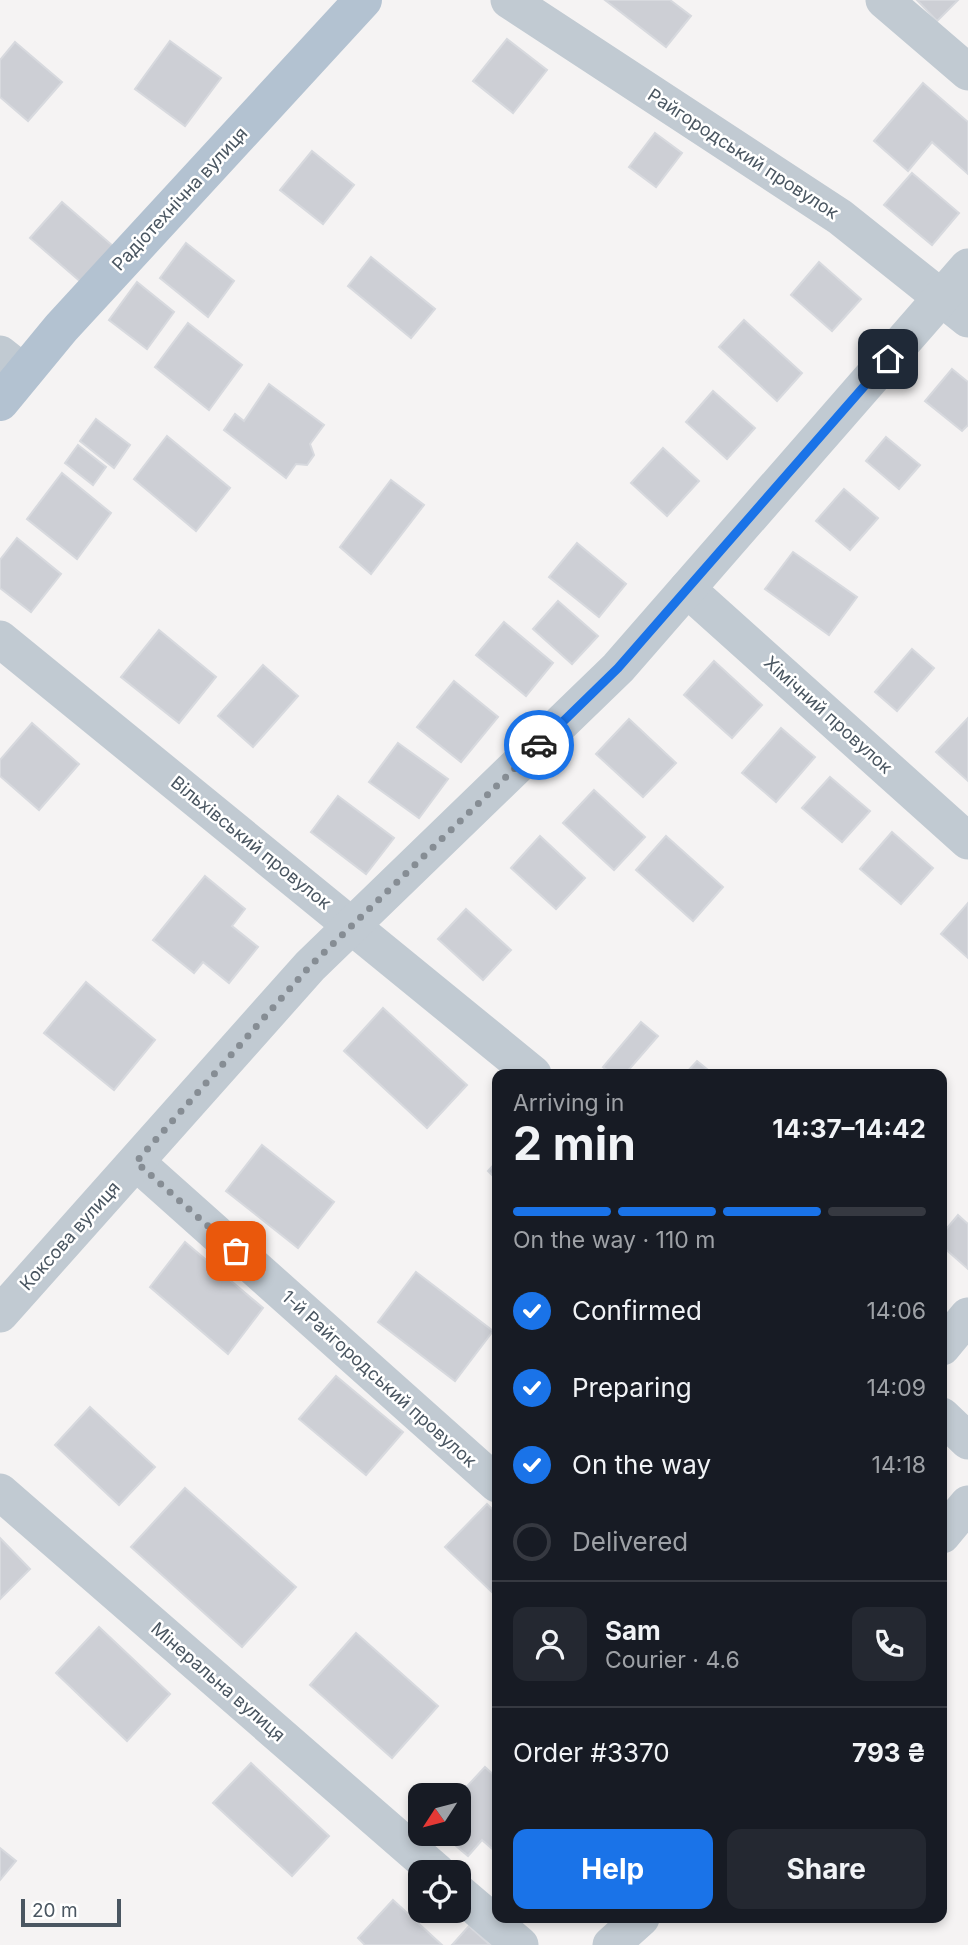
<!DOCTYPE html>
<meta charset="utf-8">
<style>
:root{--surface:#171b24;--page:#242831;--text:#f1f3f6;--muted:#9ea1a6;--line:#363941;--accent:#1a73e8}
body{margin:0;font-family:Inter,sans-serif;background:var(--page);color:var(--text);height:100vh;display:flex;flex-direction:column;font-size:26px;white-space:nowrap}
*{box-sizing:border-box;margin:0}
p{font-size:23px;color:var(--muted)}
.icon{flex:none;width:38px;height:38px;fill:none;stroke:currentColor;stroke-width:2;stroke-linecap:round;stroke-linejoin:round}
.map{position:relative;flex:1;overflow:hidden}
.side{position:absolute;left:492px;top:1069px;width:455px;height:854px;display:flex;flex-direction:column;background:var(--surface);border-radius:14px;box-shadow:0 4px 10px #0003}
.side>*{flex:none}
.needle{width:46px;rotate:234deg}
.tools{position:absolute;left:408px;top:1783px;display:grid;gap:14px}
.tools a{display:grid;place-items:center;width:63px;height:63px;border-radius:14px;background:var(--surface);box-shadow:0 4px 10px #0003;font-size:35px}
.scale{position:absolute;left:21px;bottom:18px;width:100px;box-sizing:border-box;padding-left:7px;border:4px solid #4a5661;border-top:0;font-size:19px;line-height:24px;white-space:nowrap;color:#4a5661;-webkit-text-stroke:5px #fff;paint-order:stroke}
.pin{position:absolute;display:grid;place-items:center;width:60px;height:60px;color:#fff;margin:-30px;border-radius:14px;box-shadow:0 4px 10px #0006}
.courier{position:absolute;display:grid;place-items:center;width:70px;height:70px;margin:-35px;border:5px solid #1a73e8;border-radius:50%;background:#fff;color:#222;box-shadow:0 2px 9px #0007}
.overview em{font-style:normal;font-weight:700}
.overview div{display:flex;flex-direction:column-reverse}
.overview{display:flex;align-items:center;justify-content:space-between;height:119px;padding:0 21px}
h1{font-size:46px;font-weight:700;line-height:52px}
.bar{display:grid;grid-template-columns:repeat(4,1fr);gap:10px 7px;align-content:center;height:84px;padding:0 21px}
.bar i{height:9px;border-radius:5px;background:var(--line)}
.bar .on{background:var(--accent)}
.bar p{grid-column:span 4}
.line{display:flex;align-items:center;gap:18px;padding:0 21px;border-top:2px solid var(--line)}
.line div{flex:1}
.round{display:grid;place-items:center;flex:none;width:74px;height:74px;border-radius:14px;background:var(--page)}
ol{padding:0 21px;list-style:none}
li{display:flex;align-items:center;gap:21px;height:77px}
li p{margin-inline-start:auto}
li .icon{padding:7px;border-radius:50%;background:var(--accent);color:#fff;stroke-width:4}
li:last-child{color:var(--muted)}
li i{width:38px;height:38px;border:4px solid var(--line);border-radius:50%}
.cta{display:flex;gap:14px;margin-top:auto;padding:14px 21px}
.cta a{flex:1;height:80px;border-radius:14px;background:var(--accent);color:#fff;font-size:28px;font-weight:700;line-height:80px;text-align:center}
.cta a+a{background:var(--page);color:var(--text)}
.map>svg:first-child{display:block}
.building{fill:#cdcfd5;stroke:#d7d9de;stroke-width:2}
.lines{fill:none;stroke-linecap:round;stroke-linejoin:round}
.minor{stroke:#c1cad2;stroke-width:37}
.primary{stroke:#b3c2d1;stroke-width:38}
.done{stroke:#868d94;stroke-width:7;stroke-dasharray:0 12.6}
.route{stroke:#1a73e8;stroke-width:9}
.labels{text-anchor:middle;stroke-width:5;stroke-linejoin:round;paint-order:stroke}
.street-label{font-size:18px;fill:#4a5661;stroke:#fff}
</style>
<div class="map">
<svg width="968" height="1945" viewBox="0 0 968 1945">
<rect width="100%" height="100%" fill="#f5f3f3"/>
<!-- building -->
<g class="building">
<path d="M605,0H670L691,16L666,47Z"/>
<path d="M917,0H958L937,21Z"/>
<path d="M507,39L547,70L513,113L473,81Z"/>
<path d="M170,41L221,78L185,126L135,89Z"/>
<path d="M15,42L62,82L28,121L0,97V60Z"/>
<path d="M923,83L968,122V174L932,142L908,171L874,141Z"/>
<path d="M655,133L682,153L656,187L629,167Z"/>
<path d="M312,151L354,185L323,224L280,190Z"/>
<path d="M912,173L959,213L932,245L884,205Z"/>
<path d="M62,202L113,246L81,282L30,238Z"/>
<path d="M186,243L234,281L208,317L160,278Z"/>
<path d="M371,257L435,309L411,338L348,286Z"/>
<path d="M819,262L861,299L832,331L791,295Z"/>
<path d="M137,282L174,312L147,349L109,320Z"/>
<path d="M744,320L802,373L777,401L719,347Z"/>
<path d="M188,323L242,365L209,410L155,367Z"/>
<path d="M952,369L968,382V425L962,431L925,401Z"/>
<path d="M269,384L324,425L310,444L314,455L307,465L296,464L286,478L224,430L235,414L244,421Z"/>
<path d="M713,391L755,428L727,459L686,422Z"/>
<path d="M96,419L130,445L114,468L80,441Z"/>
<path d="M167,436L230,488L196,531L134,479Z"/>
<path d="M886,437L920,465L899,489L866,461Z"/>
<path d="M78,445L106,467L93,485L65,463Z"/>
<path d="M663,448L699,481L667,516L631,483Z"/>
<path d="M62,473L111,513L77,559L27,519Z"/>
<path d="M391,480L424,505L371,574L340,547Z"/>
<path d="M844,489L878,518L850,550L816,521Z"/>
<path d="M17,538L61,574L31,612L0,588V560Z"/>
<path d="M577,543L626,584L599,617L549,577Z"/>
<path d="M793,552L857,597L829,635L765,589Z"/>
<path d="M558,601L598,636L572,664L533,629Z"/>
<path d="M504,622L553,663L526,696L476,655Z"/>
<path d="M159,630L216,677L179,723L121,677Z"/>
<path d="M912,649L934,668L897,711L875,692Z"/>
<path d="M714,661L762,705L732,738L684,695Z"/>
<path d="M263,665L298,696L253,747L218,716Z"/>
<path d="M454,681L498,717L461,762L417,727Z"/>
<path d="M968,718V781L936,752Z"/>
<path d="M629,719L676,763L643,797L596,754Z"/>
<path d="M32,723L79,764L39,810L0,776V760Z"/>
<path d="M781,728L815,757L776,802L742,773Z"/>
<path d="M398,743L448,779L419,818L369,782Z"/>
<path d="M830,777L870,811L842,842L802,808Z"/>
<path d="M594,790L645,837L614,870L563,823Z"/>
<path d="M338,796L394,838L366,874L311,832Z"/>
<path d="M892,832L933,868L901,904L860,869Z"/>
<path d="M540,836L585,878L556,909L511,868Z"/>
<path d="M666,836L723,887L693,921L636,870Z"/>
<path d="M205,876L245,909L232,926L258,947L229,983L203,962L194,973L153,940Z"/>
<path d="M968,903V958L941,934Z"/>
<path d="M466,909L511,950L483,980L438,939Z"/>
<path d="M86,982L155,1040L114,1090L44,1033Z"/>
<path d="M383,1008L467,1085L427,1128L344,1051Z"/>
<path d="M641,1022L658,1036L625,1074H612L603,1067Z"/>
<path d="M697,1061L713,1074H685Z"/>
<path d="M262,1145L334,1202L298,1248L226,1191Z"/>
<path d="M497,1161V1180L488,1171Z"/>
<path d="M958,1215L968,1224V1269L942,1246V1234Z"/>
<path d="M185,1242L263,1308L228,1354L150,1287Z"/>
<path d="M416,1272L493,1331L455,1381L378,1322Z"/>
<path d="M336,1376L403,1432L366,1475L299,1419Z"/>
<path d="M90,1407L155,1467L119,1505L55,1445Z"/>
<path d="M185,1488L296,1587L242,1647L131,1547Z"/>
<path d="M487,1504L497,1514V1597L445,1547Z"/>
<path d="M0,1538L30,1569L0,1599Z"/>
<path d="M99,1627L170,1694L127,1741L56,1673Z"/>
<path d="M356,1633L438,1706L392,1758L310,1685Z"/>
<path d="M251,1763L329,1836L292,1876L213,1803Z"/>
<path d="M485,1767L497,1778V1853L482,1840L468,1856L442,1834H458V1796Z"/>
<path d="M0,1848L16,1861L0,1880Z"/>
<path d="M393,1900L442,1945H365L358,1938Z"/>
<path d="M469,1926L490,1945H452Z"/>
</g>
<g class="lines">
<!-- minor -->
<g class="minor">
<path d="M509,0L840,217L968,319"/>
<path d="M884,0L968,72"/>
<path d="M0,354L24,373"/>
<path d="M687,589L968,841"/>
<path d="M0,639L533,1074"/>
<path d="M136,1162L497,1484"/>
<path d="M0,1314L310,966L618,668L968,267"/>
<path d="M942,1347L968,1316"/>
<path d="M942,1416L968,1441"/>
<path d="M0,1492L437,1872"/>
<path d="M942,1535L968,1504"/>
<path d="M458,1892L520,1945"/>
<path d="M611,1945L641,1918"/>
</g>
<!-- primary -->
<path class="primary" d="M0,402L61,328L363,0"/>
</g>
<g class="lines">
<!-- done -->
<path class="done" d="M236,1251L136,1162L310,966L539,745"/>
<!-- route -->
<path class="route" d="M539,745L618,668L888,359"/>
</g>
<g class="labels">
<!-- street labels -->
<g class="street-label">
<text transform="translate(743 154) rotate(33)" y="6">Райгородський провулок</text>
<text transform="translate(180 199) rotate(-47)" y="6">Радіотехнічна вулиця</text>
<text transform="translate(828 715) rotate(42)" y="6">Хімічний провулок</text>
<text transform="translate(251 843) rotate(39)" y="6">Вільхівський провулок</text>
<text transform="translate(70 1236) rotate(-48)" y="6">Коксова вулиця</text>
<text transform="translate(379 1379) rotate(42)" y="6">1-й Райгородський провулок</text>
<text transform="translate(218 1682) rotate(41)" y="6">Мінеральна вулиця</text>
</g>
</g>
</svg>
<div class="tools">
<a><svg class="needle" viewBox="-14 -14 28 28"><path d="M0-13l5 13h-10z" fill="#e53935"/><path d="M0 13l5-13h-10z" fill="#9ea1a6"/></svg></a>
<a><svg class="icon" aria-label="locate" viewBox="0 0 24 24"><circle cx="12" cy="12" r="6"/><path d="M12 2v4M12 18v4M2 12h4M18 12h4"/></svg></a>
</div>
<div class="scale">20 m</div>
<div class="pin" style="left:236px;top:1251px;background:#ea580c"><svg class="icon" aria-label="bag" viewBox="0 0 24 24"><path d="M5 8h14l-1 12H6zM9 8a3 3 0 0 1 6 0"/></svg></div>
<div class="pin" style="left:888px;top:359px;background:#1f2937"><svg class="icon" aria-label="home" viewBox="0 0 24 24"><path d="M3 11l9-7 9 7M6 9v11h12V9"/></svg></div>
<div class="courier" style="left:539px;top:745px"><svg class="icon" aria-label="car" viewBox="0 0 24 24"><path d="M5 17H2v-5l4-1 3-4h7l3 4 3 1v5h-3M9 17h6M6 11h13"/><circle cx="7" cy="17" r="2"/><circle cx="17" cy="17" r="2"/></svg></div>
<section class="side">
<div class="overview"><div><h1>2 min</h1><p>Arriving in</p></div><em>14:37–14:42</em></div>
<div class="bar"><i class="on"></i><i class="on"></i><i class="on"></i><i></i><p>On the way · 110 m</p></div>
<ol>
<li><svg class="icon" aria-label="check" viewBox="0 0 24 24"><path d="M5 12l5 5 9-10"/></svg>Confirmed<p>14:06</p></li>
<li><svg class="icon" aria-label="check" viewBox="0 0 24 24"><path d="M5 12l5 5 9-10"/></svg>Preparing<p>14:09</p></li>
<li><svg class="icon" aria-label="check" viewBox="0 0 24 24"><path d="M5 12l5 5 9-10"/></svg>On the way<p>14:18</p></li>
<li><i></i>Delivered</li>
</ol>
<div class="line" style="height:126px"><a class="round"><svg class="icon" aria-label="person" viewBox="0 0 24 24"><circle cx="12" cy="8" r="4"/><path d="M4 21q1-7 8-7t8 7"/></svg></a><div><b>Sam</b><p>Courier · 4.6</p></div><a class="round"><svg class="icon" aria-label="phone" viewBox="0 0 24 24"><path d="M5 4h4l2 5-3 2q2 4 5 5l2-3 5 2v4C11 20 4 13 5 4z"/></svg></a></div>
<div class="line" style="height:91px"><div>Order #3370</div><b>793 ₴</b></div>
<div class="cta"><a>Help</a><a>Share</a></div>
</section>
</div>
